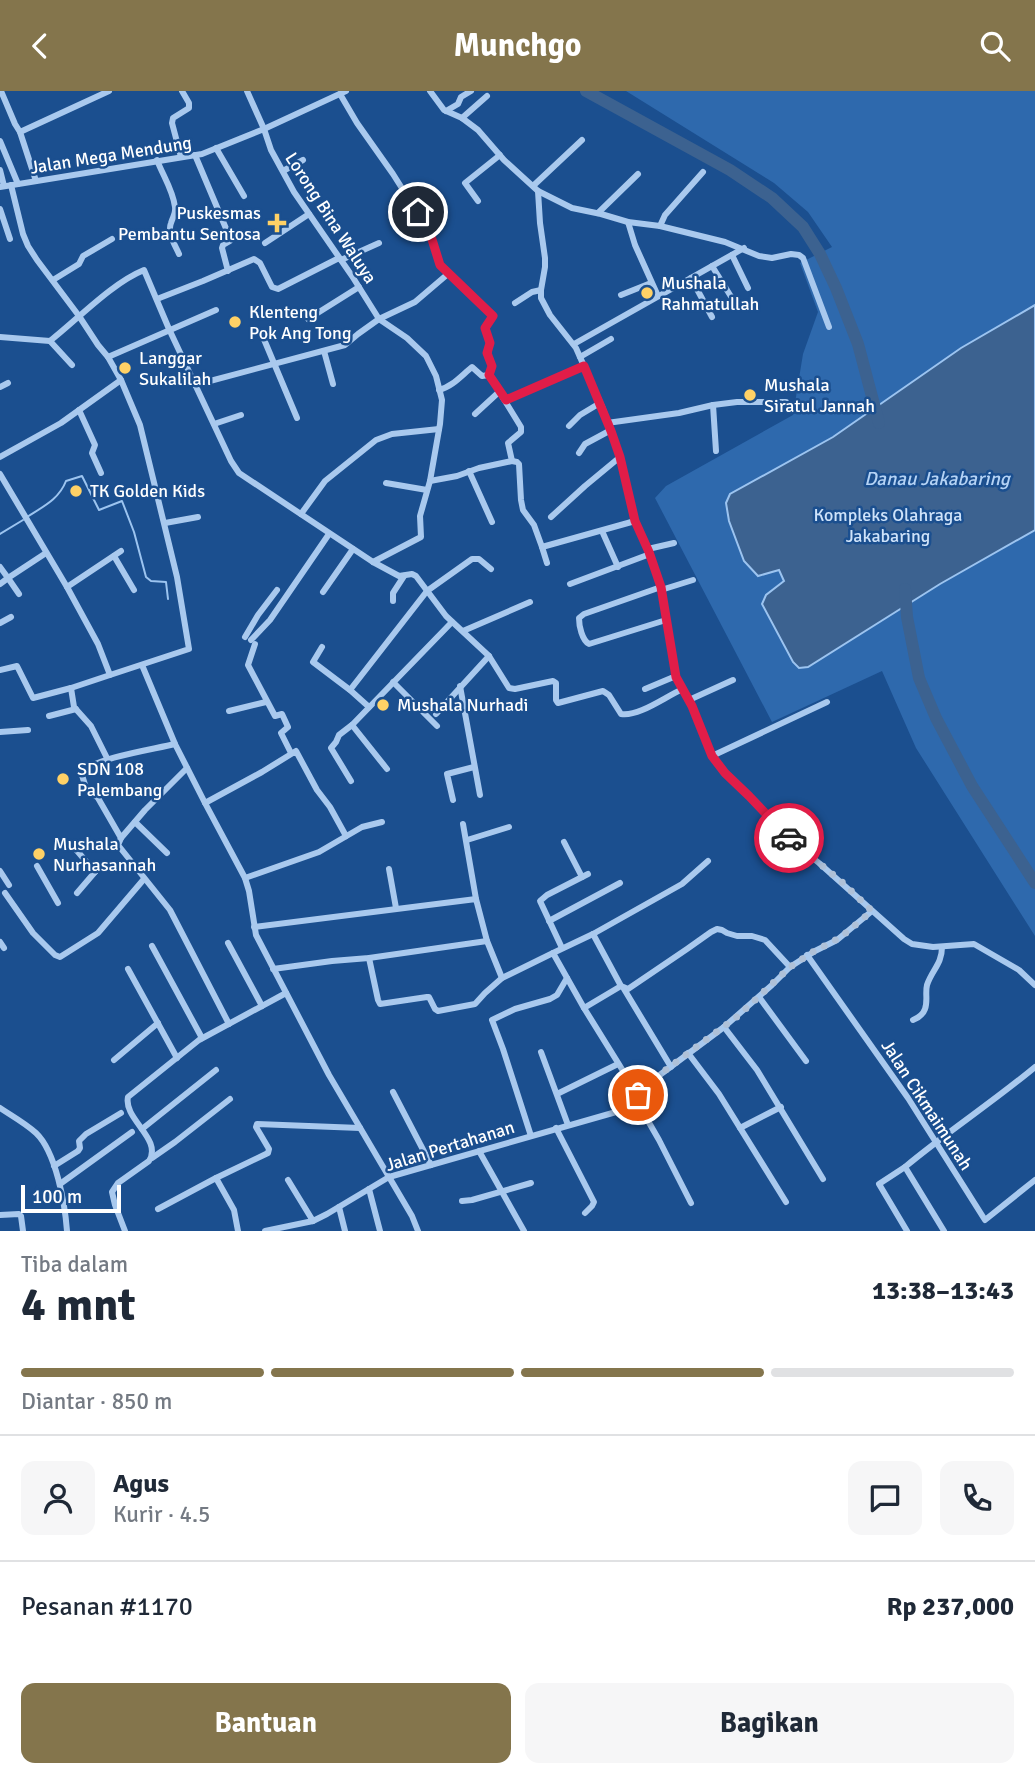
<!DOCTYPE html>
<html lang="id">
<meta charset="utf-8">
<style>
:root{--surface:#fff;--page:#f6f6f7;--text:#1f2937;--muted:#747a83;--line:#e0e1e3;--accent:#84754c}
body{margin:0;font-family:Signika,sans-serif;background:var(--page);color:var(--text);height:100vh;display:flex;flex-direction:column;font-size:26px;white-space:nowrap}
*{box-sizing:border-box;margin:0}
p{font-size:23px;color:var(--muted)}
.icon{flex:none;width:38px;height:38px;fill:none;stroke:currentColor;stroke-width:2;stroke-linecap:round;stroke-linejoin:round}
.map{position:relative;height:1140px;overflow:hidden}
.drawer{display:flex;flex-direction:column;background:var(--surface);flex:1}
.drawer>*{flex:none}
.scale{position:absolute;left:21px;bottom:18px;width:100px;box-sizing:border-box;padding-left:7px;border:4px solid #fff;border-top:0;font-size:19px;line-height:24px;white-space:nowrap;color:#fff;-webkit-text-stroke:5px #1b4f8f;paint-order:stroke}
.pin{position:absolute;display:grid;place-items:center;width:60px;height:60px;color:#fff;margin:-30px;border:4px solid #fff;border-radius:50%;box-shadow:0 2px 7px #0007}
.courier{position:absolute;display:grid;place-items:center;width:70px;height:70px;margin:-35px;border:5px solid #e11d48;border-radius:50%;background:#fff;color:#222;box-shadow:0 2px 9px #0007}
.summary em{font-style:normal;font-weight:800}
.summary div{display:flex;flex-direction:column-reverse}
.summary{display:flex;align-items:center;justify-content:space-between;height:119px;padding:0 21px}
h1{font-size:46px;font-weight:800;line-height:52px}
.bar{display:grid;grid-template-columns:repeat(4,1fr);gap:10px 7px;align-content:center;height:84px;padding:0 21px}
.bar i{height:9px;border-radius:5px;background:var(--line)}
.bar .on{background:var(--accent)}
.bar p{grid-column:span 4}
.line{display:flex;align-items:center;gap:18px;padding:0 21px;border-top:2px solid var(--line)}
.line div{flex:1}
.round{display:grid;place-items:center;flex:none;width:74px;height:74px;border-radius:14px;background:var(--page)}
.button{display:flex;gap:14px;margin-top:auto;padding:14px 21px}
.button a{flex:1;height:80px;border-radius:14px;background:var(--accent);color:#fff;font-size:28px;font-weight:800;line-height:80px;text-align:center}
.button a+a{background:var(--page);color:var(--text)}
header{display:flex;justify-content:space-between;align-items:center;height:91px;padding:0 21px;background:var(--accent);color:#fff;font-size:32px;font-weight:800}
.map>svg:first-child{display:block}
.green{fill:#2e69ad}
.water{fill:#3c6290;stroke:#9cc4f0;stroke-width:2}
.lines{fill:none;stroke-linecap:round;stroke-linejoin:round}
.stream{stroke:#9cc4f0;stroke-width:2}
.river{stroke:#3c6290;stroke-width:12}
.minor{stroke:#a9c9ee;stroke-width:6}
.done{stroke:#afc1d8;stroke-width:7;stroke-dasharray:0 12.6}
.route{stroke:#e11d48;stroke-width:9}
.poi-dot{fill:#ffd166;stroke:#1b4f8f;stroke-width:2.5}
.labels{text-anchor:middle;stroke-width:5;stroke-linejoin:round;paint-order:stroke}
.street-label{font-size:18px;fill:#fff;stroke:#1b4f8f}
.poi-label{font-size:18px;fill:#fff;stroke:#1b4f8f;text-anchor:start}
.park-label{font-size:18px;fill:#cfe3fa;stroke:#1b4f8f}
.water-label{font-size:19px;font-style:italic;fill:#b5d3f5;stroke:#1b4f8f}
</style>
<header><svg class="icon" aria-label="back" viewBox="0 0 24 24"><path d="M15 5l-7 7 7 7"/></svg>Munchgo<svg class="icon" aria-label="search" viewBox="0 0 24 24"><circle cx="10" cy="10" r="6"/><path d="M15 15l6 6"/></svg></header>
<div class="map">
<svg width="1035" height="1140" viewBox="0 0 1035 1140">
<rect width="100%" height="100%" fill="#1b4f8f"/>
<!-- green -->
<path class="green" d="M626,0H1035V845L916,657L882,580L772,631L655,407L666,395L793,324L803,263L818,221L800,172L832,156L808,121L774,92Z"/>
<!-- water -->
<path class="water" d="M1035,214V439L940,493L808,576L799,577L793,571L762,513L766,504L784,490L779,479L758,485L744,470L729,430L726,412L730,403L833,346L961,257Z"/>
<g class="lines">
<!-- stream -->
<g class="stream">
<path d="M27,426C44,415 59,408 66,390L82,385L99,419L122,410L134,441L146,486L151,490L166,491L168,508"/>
<path d="M0,443L23,429"/>
</g>
<!-- river -->
<g class="river">
<path d="M586,0L730,79L772,107L803,136L820,163L836,197L858,253L879,332"/>
<path d="M905,498L907,526L919,587L936,627L972,695L1035,792"/>
</g>
<!-- minor -->
<g class="minor">
<path d="M1,0L15,33L20,41L36,90"/>
<path d="M247,0L264,38L271,59L294,101L352,185L379,228L407,247L426,265L436,285L442,309L440,333L430,390L420,425L421,446L373,471"/>
<path d="M430,0L444,19L462,27L478,39L504,69L538,100L572,117L601,123L628,131L660,135L725,151L759,165L772,167L791,163L799,164L803,167L829,236"/>
<path d="M340,3L357,32L393,83L427,137L440,174L493,224V226L485,237L490,250L488,263L492,275L489,284L521,336V341L508,352L512,370L479,377L457,385L430,390"/>
<path d="M446,20L458,13L461,6L471,0"/>
<path d="M462,27L487,5"/>
<path d="M20,41L109,0"/>
<path d="M0,50L18,93"/>
<path d="M216,57L244,105"/>
<path d="M195,64L230,147V150L223,154L222,157L228,180"/>
<path d="M181,66L172,32L173,27L189,17V12L182,0"/>
<path d="M157,69C163,85 173,99 175,116C176,123 173,125 171,132C167,142 175,154 179,163"/>
<path d="M0,79L4,95"/>
<path d="M283,80L303,69"/>
<path d="M533,95L582,49"/>
<path d="M0,96L202,63L264,38L346,0"/>
<path d="M538,100L540,132L545,167V176L541,199V207L550,224L576,257L603,318L620,366L635,430L649,461L661,496L676,585L692,615L712,665L725,683L749,705L795,753L819,772L904,848L912,853L933,856L974,853L1019,879L1035,894"/>
<path d="M478,110L465,92L500,64"/>
<path d="M0,118L10,148"/>
<path d="M598,122L638,83"/>
<path d="M628,131L635,154L658,205"/>
<path d="M660,135L665,124L703,81"/>
<path d="M397,136L417,121"/>
<path d="M265,152L309,123"/>
<path d="M732,164L748,197"/>
<path d="M341,169L379,152"/>
<path d="M712,175L735,212"/>
<path d="M691,187L712,226"/>
<path d="M53,189L79,173L83,165L112,148"/>
<path d="M621,204L651,192"/>
<path d="M157,208L203,190L254,168L260,172L272,196L278,198L339,167"/>
<path d="M515,212L532,201L541,199"/>
<path d="M308,228L359,196"/>
<path d="M0,246L50,250C78,228 112,192 144,179L169,238L231,370L239,382L373,471L399,485L412,483L416,485L446,525L489,565L509,597L515,598L553,590L556,592V609L558,612L603,600L609,604L621,623C639,626 666,605 683,598"/>
<path d="M263,246L297,327"/>
<path d="M50,250L72,274"/>
<path d="M574,253L744,157"/>
<path d="M324,260L333,293"/>
<path d="M108,266L216,219"/>
<path d="M580,266L611,248"/>
<path d="M195,294L345,254L358,243L379,228L415,211L449,182"/>
<path d="M0,296L8,292"/>
<path d="M439,299C452,296 462,284 472,276L482,285L489,284"/>
<path d="M506,309L584,275"/>
<path d="M713,314L716,360"/>
<path d="M79,319L95,354L92,362L101,382"/>
<path d="M475,323L500,300"/>
<path d="M607,332L679,322L713,314L737,311H786"/>
<path d="M214,333L241,324"/>
<path d="M569,335L580,324L600,312"/>
<path d="M579,362L585,353L611,339"/>
<path d="M0,366L61,332L121,289"/>
<path d="M512,370L517,371L519,373L521,409L523,419L534,434L542,456"/>
<path d="M469,380L492,431"/>
<path d="M0,383L67,496L98,553L110,584L189,558L177,486L140,334L121,289L108,266L98,254L79,225L37,169L28,155L23,143L11,94"/>
<path d="M386,392L427,399"/>
<path d="M301,423L325,390L376,349L392,343L439,338"/>
<path d="M551,426L585,395L620,366"/>
<path d="M165,432L198,426"/>
<path d="M602,440L618,476"/>
<path d="M648,458L674,452"/>
<path d="M114,465L134,499"/>
<path d="M547,472L542,456L635,430"/>
<path d="M0,476L8,487L46,462"/>
<path d="M0,493L8,487L19,503"/>
<path d="M570,493L650,463"/>
<path d="M67,496L121,460"/>
<path d="M661,496L584,523L579,527C579,535 582,549 589,553L666,529"/>
<path d="M661,499L693,489"/>
<path d="M323,501L353,458"/>
<path d="M393,510V502L404,485"/>
<path d="M0,532L11,526"/>
<path d="M463,540L530,511"/>
<path d="M245,546L258,524L277,499"/>
<path d="M251,549L270,529L329,443"/>
<path d="M255,553L248,574L275,625L282,623L288,636L281,642L291,662"/>
<path d="M322,556L313,571L350,599L369,616"/>
<path d="M142,574L175,653L205,712L245,787L249,800L256,844L329,984L412,1125L418,1140"/>
<path d="M0,579L17,575L33,607L71,597L110,584"/>
<path d="M393,591L437,635"/>
<path d="M460,595L480,704"/>
<path d="M71,597L74,616L91,635L108,669"/>
<path d="M645,598L676,585"/>
<path d="M350,599L427,500L472,468H479L491,478"/>
<path d="M689,609L733,589"/>
<path d="M229,620L266,611"/>
<path d="M436,623L489,565"/>
<path d="M49,625L76,618"/>
<path d="M0,641L28,639"/>
<path d="M175,653C150,659 100,666 81,681L86,697L98,707L121,747L145,719L187,677"/>
<path d="M712,665L827,611"/>
<path d="M387,678L352,634L452,531"/>
<path d="M351,690L331,657L336,651L339,644L352,634"/>
<path d="M453,709L447,683L474,676"/>
<path d="M205,712L262,681L296,660L317,699L330,716L346,745"/>
<path d="M135,731L167,762"/>
<path d="M463,733L476,808"/>
<path d="M121,747L118,754L170,819L229,933"/>
<path d="M467,749L509,736"/>
<path d="M564,751L582,786"/>
<path d="M73,755L95,781L101,775"/>
<path d="M37,775L58,812"/>
<path d="M389,778L396,817"/>
<path d="M0,780L9,794"/>
<path d="M245,787L319,761L362,736L382,731"/>
<path d="M5,802L33,842L55,864L60,866L98,842L144,788"/>
<path d="M77,802L95,781"/>
<path d="M549,830L620,792"/>
<path d="M254,836L476,808L487,850L502,887"/>
<path d="M593,843L621,895L628,898L687,858L711,841L717,838L722,839L727,842L737,845H752L765,849L790,876"/>
<path d="M0,851L4,857"/>
<path d="M228,852L262,915"/>
<path d="M152,855L202,947"/>
<path d="M562,857L540,810L547,804L588,783"/>
<path d="M553,862L593,843L682,793L708,770"/>
<path d="M807,864L908,1007L985,1129L1035,1089"/>
<path d="M369,867L378,909L380,913L427,906H429L435,918L438,920L475,913L485,902L502,887L553,862L584,917L638,1004"/>
<path d="M128,878L177,967"/>
<path d="M273,878L332,870L369,867L487,850"/>
<path d="M624,898L671,976"/>
<path d="M759,906L806,970"/>
<path d="M584,917L621,895"/>
<path d="M913,929C918,927 923,924 925,918C928,910 925,902 927,894C932,879 942,873 942,856"/>
<path d="M724,936L757,979L823,1088"/>
<path d="M541,961L568,1034"/>
<path d="M688,962L719,1003L786,1111"/>
<path d="M114,969L158,932"/>
<path d="M393,1001L431,1074"/>
<path d="M557,1003L618,973"/>
<path d="M636,1009L659,1049L691,1112"/>
<path d="M0,1017C12,1025 25,1032 36,1042C56,1061 65,1113 67,1140"/>
<path d="M556,1037L594,1111L592,1115L585,1122"/>
<path d="M740,1037L781,1016"/>
<path d="M142,1038L216,979"/>
<path d="M531,1045L503,958L492,929L515,918L550,908L557,904L567,887"/>
<path d="M479,1060L524,1140"/>
<path d="M152,1067L175,1051L230,1008"/>
<path d="M54,1075L78,1060L80,1057L79,1050L86,1043L121,1022"/>
<path d="M905,1076C947,1041 993,1011 1035,976"/>
<path d="M216,1087L268,1062L269,1058L256,1036L257,1033L360,1037"/>
<path d="M288,1089L313,1130"/>
<path d="M60,1093L132,1041"/>
<path d="M369,1098L380,1140"/>
<path d="M462,1110L472,1109L531,1092"/>
<path d="M339,1116L345,1140"/>
<path d="M158,1118L216,1087L234,1119L238,1140"/>
<path d="M0,1124L19,1123L21,1125L23,1140"/>
<path d="M125,1140L115,1114L112,1101L118,1092L149,1070C163,1048 123,1028 128,1006L199,949L286,902"/>
<path d="M265,1140L313,1130L327,1123L389,1086L630,1017L645,995L724,936L772,894L790,876L815,860L837,849L872,820"/>
<path d="M907,1140L879,1093L905,1076L944,1140"/>
</g>
</g>
<g class="lines">
<!-- done -->
<path class="done" d="M638,1004L652,989L738,925L790,876L811,862L841,846L872,820L842,791L789,747"/>
<!-- route -->
<path class="route" d="M418,121L430,142L440,174L493,225L485,237L490,252L487,262L492,275L489,284L506,309L584,275L611,340L620,366L635,430L649,461L661,496L676,586L692,615L712,665L725,682L749,705L789,747"/>
</g>
<!-- markers -->
<g class="poi-dot">
<path d="M273.5 121.5h7v7h7v7h-7v7h-7v-7h-7v-7h7z"/>
<circle cx="647" cy="202" r="7"/>
<circle cx="235" cy="231" r="7"/>
<circle cx="125" cy="277" r="7"/>
<circle cx="750" cy="304" r="7"/>
<circle cx="76" cy="400" r="7"/>
<circle cx="383" cy="614" r="7"/>
<circle cx="63" cy="688" r="7"/>
<circle cx="39" cy="763" r="7"/>
</g>
<g class="labels">
<!-- street labels -->
<g class="street-label">
<text transform="translate(111 64) rotate(-9)" y="6">Jalan Mega Mendung</text>
<text transform="translate(331 127) rotate(57)" y="6">Lorong Bina Waluya</text>
<text transform="translate(927 1014) rotate(57)" y="6">Jalan Cikmaimunah</text>
<text transform="translate(450 1055) rotate(-17)" y="6">Jalan Pertahanan</text>
</g>
<!-- poi labels -->
<g class="poi-label">
<text x="261" y="128" text-anchor="end">Puskesmas<tspan x="261" dy="21">Pembantu Sentosa</tspan></text>
<text x="661" y="198">Mushala<tspan x="661" dy="21">Rahmatullah</tspan></text>
<text x="249" y="227">Klenteng<tspan x="249" dy="21">Pok Ang Tong</tspan></text>
<text x="139" y="273">Langgar<tspan x="139" dy="21">Sukalilah</tspan></text>
<text x="764" y="300">Mushala<tspan x="764" dy="21">Siratul Jannah</tspan></text>
<text x="90" y="406">TK Golden Kids</text>
<text x="397" y="620">Mushala Nurhadi</text>
<text x="77" y="684">SDN 108<tspan x="77" dy="21">Palembang</tspan></text>
<text x="53" y="759">Mushala<tspan x="53" dy="21">Nurhasannah</tspan></text>
</g>
<!-- park labels -->
<g class="park-label">
<text x="888" y="430">Kompleks Olahraga<tspan x="888" dy="21">Jakabaring</tspan></text>
</g>
<!-- water labels -->
<g class="water-label">
<text x="937" y="394">Danau Jakabaring</text>
</g>
</g>
</svg>
<div class="scale">100 m</div>
<div class="pin" style="left:638px;top:1004px;background:#ea580c"><svg class="icon" aria-label="bag" viewBox="0 0 24 24"><path d="M5 8h14l-1 12H6zM9 8a3 3 0 0 1 6 0"/></svg></div>
<div class="pin" style="left:418px;top:121px;background:#1f2937"><svg class="icon" aria-label="home" viewBox="0 0 24 24"><path d="M3 11l9-7 9 7M6 9v11h12V9"/></svg></div>
<div class="courier" style="left:789px;top:747px"><svg class="icon" aria-label="car" viewBox="0 0 24 24"><path d="M5 17H2v-5l4-1 3-4h7l3 4 3 1v5h-3M9 17h6M6 11h13"/><circle cx="7" cy="17" r="2"/><circle cx="17" cy="17" r="2"/></svg></div>
</div>
<section class="drawer">
<div class="summary"><div><h1>4 mnt</h1><p>Tiba dalam</p></div><em>13:38–13:43</em></div>
<div class="bar"><i class="on"></i><i class="on"></i><i class="on"></i><i></i><p>Diantar · 850 m</p></div>
<div class="line" style="height:126px"><a class="round"><svg class="icon" aria-label="person" viewBox="0 0 24 24"><circle cx="12" cy="8" r="4"/><path d="M4 21q1-7 8-7t8 7"/></svg></a><div><b>Agus</b><p>Kurir · 4.5</p></div><a class="round"><svg class="icon" aria-label="chat" viewBox="0 0 24 24"><path d="M4 5h16v11H9l-5 4z"/></svg></a><a class="round"><svg class="icon" aria-label="phone" viewBox="0 0 24 24"><path d="M5 4h4l2 5-3 2q2 4 5 5l2-3 5 2v4C11 20 4 13 5 4z"/></svg></a></div>
<div class="line" style="height:91px"><div>Pesanan #1170</div><b>Rp 237,000</b></div>
<div class="button"><a>Bantuan</a><a>Bagikan</a></div>
</section>
